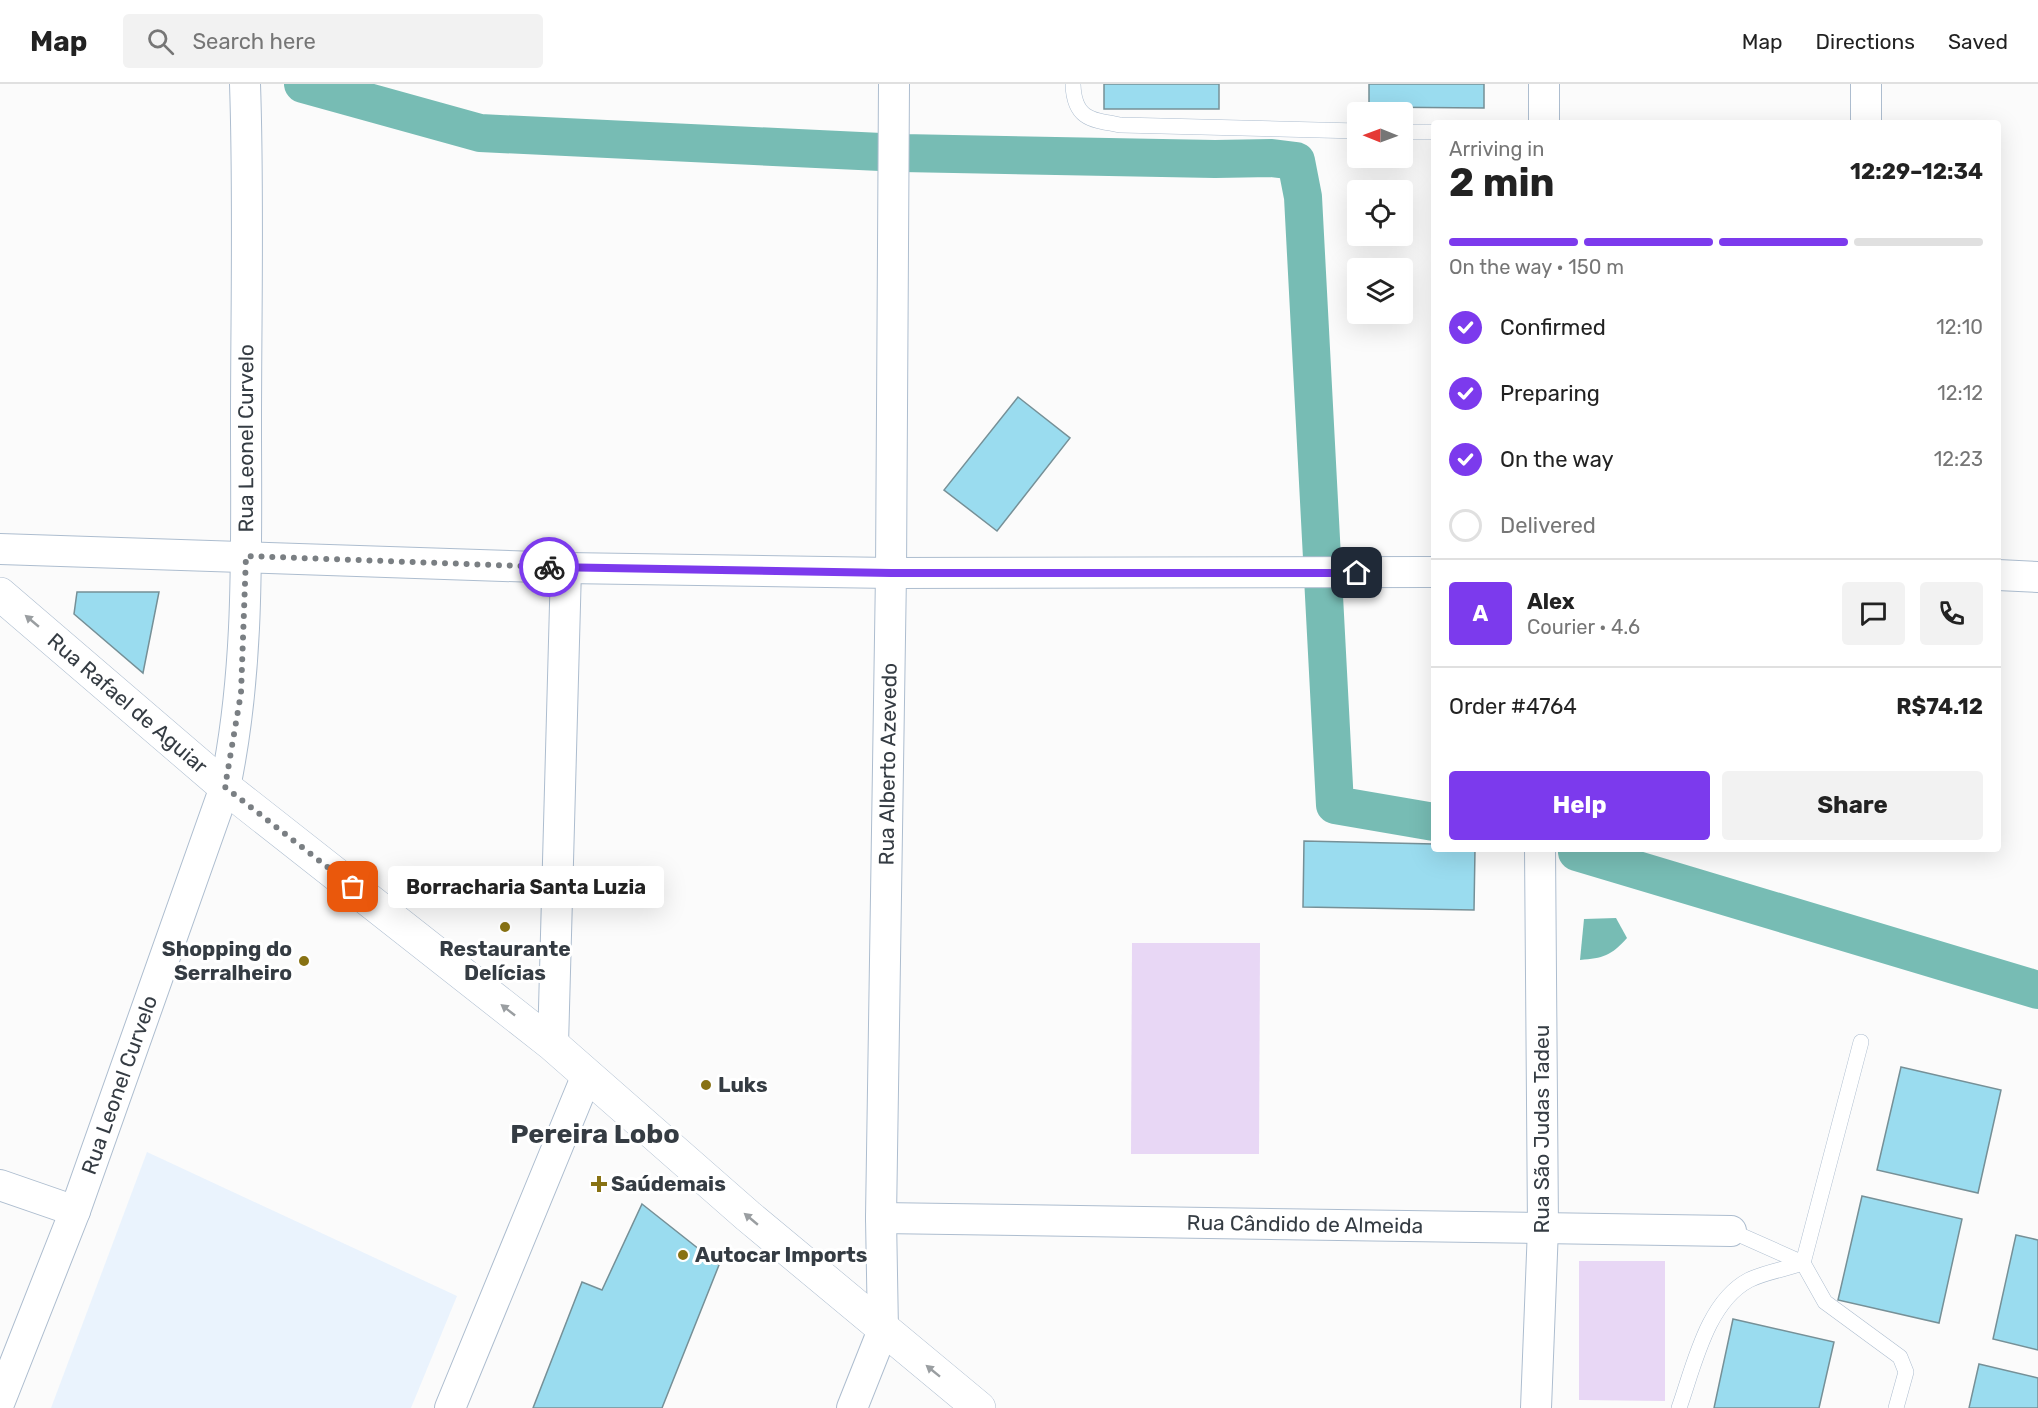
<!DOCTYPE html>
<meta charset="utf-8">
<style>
:root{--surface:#fff;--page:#f2f2f2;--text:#222;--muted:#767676;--line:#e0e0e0;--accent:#7c3aed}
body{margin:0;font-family:Rubik,sans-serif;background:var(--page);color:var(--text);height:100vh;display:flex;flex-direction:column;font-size:22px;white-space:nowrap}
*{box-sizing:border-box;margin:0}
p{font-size:20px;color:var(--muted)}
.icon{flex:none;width:33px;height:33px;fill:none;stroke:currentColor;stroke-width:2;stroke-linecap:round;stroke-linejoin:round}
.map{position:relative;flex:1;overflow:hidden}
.details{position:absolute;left:1431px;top:36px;width:570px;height:732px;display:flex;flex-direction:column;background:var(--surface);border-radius:6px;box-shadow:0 6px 24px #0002}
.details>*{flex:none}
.needle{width:39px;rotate:271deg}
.tools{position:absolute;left:1347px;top:18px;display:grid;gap:12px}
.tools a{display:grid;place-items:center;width:66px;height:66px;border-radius:6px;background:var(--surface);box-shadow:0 6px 24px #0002;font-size:30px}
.pin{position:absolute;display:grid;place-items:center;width:51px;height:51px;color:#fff;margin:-26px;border-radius:12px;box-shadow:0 3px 9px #0006}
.courier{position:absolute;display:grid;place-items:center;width:60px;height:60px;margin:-30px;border:4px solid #7c3aed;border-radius:50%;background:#fff;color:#222;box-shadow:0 2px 8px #0007}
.bubble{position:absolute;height:42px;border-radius:6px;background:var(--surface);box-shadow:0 6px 24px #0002;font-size:20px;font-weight:700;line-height:42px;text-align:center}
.headline em{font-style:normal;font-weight:700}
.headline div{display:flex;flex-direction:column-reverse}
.headline{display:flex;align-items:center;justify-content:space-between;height:102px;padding:0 18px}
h1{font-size:39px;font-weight:700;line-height:45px}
.bar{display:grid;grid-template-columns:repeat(4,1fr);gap:9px 6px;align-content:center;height:72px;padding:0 18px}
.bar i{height:8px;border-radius:4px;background:var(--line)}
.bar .active{background:var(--accent)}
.bar p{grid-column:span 4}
.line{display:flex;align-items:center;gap:15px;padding:0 18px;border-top:2px solid var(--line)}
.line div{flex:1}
.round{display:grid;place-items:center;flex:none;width:63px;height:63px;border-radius:6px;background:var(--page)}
ol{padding:0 18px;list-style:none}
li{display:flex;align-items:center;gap:18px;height:66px}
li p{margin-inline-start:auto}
li .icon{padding:6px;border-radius:50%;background:var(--accent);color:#fff;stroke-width:4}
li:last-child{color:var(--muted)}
li i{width:33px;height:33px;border:3px solid var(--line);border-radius:50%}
.primary-button{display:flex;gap:12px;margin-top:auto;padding:12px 18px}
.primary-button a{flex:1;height:69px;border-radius:6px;background:var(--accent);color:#fff;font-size:24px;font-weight:700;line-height:69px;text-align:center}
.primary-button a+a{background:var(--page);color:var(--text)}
header{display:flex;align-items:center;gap:36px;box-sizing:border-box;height:84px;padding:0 30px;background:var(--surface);border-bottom:2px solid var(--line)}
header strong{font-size:28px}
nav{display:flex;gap:33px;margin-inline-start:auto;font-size:21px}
.search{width:420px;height:54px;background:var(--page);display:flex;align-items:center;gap:15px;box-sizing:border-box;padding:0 21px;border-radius:6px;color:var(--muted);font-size:22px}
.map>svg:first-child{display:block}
.built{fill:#eaf3fd}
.green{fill:#e8d7f5}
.water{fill:#77bcb4}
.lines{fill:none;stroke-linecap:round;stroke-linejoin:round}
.canal{stroke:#77bcb4;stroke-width:38}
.building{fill:#9adcef;stroke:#769097;stroke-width:1.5}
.service-casing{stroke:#adbdcf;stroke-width:16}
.minor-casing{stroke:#adbdcf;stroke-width:32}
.tertiary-casing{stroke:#adbdcf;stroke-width:34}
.service{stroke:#fff;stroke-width:15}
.minor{stroke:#fff;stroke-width:30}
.tertiary{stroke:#fff;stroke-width:33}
.oneway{fill:#9a9ea1}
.done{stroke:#7a7f83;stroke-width:6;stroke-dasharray:0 10.8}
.route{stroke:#7c3aed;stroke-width:8}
.poi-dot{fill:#887213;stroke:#fff;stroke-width:2}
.labels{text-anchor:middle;stroke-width:6;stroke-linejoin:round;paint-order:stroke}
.street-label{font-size:21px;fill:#353c43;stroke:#fff}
.poi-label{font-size:21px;font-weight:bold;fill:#353c43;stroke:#fff;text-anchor:start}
.district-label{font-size:27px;font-weight:bold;fill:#353c43;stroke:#fff}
</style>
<header>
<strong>Map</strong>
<div class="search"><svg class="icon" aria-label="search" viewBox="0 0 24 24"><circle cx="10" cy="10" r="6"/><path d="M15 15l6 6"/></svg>Search here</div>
<nav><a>Map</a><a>Directions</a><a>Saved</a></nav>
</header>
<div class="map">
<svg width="2038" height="1324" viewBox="0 0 2038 1324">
<rect width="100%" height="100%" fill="#fbfbfb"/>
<!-- built -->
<path class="built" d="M147,1068L457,1212L411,1324H51Z"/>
<!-- green -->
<g class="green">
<path d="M1132,859H1260L1259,1070H1131Z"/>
<path d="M1579,1177H1665V1317L1579,1316Z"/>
</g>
<!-- water -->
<path class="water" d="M1616,834L1627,854C1611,872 1603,874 1580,876L1584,835Z"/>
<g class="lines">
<!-- canal -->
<g class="canal">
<path d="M303,0L480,49L902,69L1215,75L1272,74L1296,77L1303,113L1335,721L1434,738"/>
<path d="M1577,768L2038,906"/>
</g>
</g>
<!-- building -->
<g class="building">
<rect x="1104" y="0" width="115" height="25"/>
<path d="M1369,0H1484V24L1369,23Z"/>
<path d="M1018,313L1070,354L997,447L944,406Z"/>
<path d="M77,508H159L143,589L74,530Z"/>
<path d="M1304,757L1434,760V765H1475L1474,826L1303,823Z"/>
<path d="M1901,983L2001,1006L1978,1109L1877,1086Z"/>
<path d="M1862,1112L1962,1135L1939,1239L1838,1216Z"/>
<path d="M642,1120L719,1181L662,1324H533L582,1198L602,1206Z"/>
<path d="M2016,1151L2038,1156V1266L1993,1255Z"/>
<path d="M1733,1235L1834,1258L1819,1324H1714Z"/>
<path d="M1979,1280L2038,1294V1324H1969Z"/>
</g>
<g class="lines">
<defs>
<g id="service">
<path d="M1073,0C1074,35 1091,36 1121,41L1358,47"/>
<path d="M1402,48H1434"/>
<path d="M1731,1147L1803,1179L1825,1218L1900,1273L1906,1288L1896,1324"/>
<path d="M1679,1324C1694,1282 1707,1218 1749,1196C1765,1188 1786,1185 1803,1179L1861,958"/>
</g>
<g id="minor">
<path d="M1866,0V39"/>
<path d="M1544,39V0"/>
<path d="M0,465L566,484L891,489L1434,488"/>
<path d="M1998,491L2038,493"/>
<path d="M553,961L566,484"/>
<path d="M0,1101L75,1127"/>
<path id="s1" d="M881,1134L1731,1147"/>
<path id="s2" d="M0,1317L75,1127L225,703C250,584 246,462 246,341C246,227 249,114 245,0"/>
<path d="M450,1324L587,991"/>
<path id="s3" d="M852,1324L883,1246L881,1134L891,489L894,0"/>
<path d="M1536,1324L1543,1144L1540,765"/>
</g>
<g id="tertiary">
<path id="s4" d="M0,510L225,703L553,961L748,1132L979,1324"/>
</g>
</defs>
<!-- service casing -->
<use href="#service" class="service-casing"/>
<!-- minor casing -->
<use href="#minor" class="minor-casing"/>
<!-- tertiary casing -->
<use href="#tertiary" class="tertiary-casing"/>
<!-- service -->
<use href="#service" class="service"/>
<!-- minor -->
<use href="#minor" class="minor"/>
<!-- tertiary -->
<use href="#tertiary" class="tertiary"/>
</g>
<!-- one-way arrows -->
<defs><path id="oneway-solid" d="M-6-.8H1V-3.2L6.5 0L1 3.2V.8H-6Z" transform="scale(1.5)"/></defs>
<g class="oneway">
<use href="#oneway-solid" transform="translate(32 537) rotate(-140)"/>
<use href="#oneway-solid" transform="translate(508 926) rotate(-142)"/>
<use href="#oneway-solid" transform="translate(751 1135) rotate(-140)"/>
<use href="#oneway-solid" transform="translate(933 1287) rotate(-141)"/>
</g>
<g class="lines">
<!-- done -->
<path class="done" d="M353,803L225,703L241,609L246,472L549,483"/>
<!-- route -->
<path class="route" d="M549,483L891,489H1357"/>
</g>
<!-- markers -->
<g class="poi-dot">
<circle cx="505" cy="843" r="6"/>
<circle cx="304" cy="877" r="6"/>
<circle cx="706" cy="1001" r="6"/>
<path d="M596 1091h6v6h6v6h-6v6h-6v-6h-6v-6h6z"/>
<circle cx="683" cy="1171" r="6"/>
</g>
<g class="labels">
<!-- street labels -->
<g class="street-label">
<text dy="7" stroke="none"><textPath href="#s2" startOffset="1004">Rua Leonel Curvelo</textPath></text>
<text dy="7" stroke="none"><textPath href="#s4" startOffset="168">Rua Rafael de Aguiar</textPath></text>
<text dy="7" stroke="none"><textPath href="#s3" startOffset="650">Rua Alberto Azevedo</textPath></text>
<text dy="7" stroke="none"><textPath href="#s2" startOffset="338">Rua Leonel Curvelo</textPath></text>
<text transform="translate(1542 1045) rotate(-90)" y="7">Rua São Judas Tadeu</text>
<text dy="7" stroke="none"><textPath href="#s1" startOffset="424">Rua Cândido de Almeida</textPath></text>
</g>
<!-- poi labels -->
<g class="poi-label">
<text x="292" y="872" text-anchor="end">Shopping do<tspan x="292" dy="24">Serralheiro</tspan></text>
<text x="505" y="872" text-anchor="middle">Restaurante<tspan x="505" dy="24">Delícias</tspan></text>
<text x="718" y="1008">Luks</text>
<text x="611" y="1107">Saúdemais</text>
<text x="695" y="1178">Autocar Imports</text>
</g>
<!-- district labels -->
<g class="district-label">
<text x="595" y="1059">Pereira Lobo</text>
</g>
</g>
</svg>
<div class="tools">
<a><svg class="needle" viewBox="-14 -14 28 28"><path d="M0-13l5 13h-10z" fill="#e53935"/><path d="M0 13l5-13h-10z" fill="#767676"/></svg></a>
<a><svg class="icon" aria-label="locate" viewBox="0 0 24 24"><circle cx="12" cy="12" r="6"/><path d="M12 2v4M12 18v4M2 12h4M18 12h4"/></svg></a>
<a><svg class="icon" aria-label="layers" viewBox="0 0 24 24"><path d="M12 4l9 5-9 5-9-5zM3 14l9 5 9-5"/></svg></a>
</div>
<div class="pin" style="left:353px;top:803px;background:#ea580c"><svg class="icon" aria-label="bag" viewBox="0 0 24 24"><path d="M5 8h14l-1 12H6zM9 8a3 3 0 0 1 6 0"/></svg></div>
<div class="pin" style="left:1357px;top:489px;background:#1f2937"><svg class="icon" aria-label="home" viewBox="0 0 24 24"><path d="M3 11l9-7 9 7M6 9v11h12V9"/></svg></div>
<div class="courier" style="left:549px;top:483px"><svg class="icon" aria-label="bike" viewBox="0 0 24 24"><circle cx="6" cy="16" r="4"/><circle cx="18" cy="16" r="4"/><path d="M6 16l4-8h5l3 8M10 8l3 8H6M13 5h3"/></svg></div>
<div class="bubble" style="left:388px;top:782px;width:276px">Borracharia Santa Luzia</div>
<section class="details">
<div class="headline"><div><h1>2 min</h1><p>Arriving in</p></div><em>12:29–12:34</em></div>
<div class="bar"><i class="active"></i><i class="active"></i><i class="active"></i><i></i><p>On the way · 150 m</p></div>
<ol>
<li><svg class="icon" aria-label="check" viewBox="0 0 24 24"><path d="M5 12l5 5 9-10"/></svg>Confirmed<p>12:10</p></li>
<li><svg class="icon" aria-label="check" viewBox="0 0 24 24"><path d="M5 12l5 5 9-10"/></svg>Preparing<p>12:12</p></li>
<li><svg class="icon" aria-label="check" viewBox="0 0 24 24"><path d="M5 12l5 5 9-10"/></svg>On the way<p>12:23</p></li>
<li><i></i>Delivered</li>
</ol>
<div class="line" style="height:108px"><b class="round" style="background:var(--accent);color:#fff">A</b><div><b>Alex</b><p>Courier · 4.6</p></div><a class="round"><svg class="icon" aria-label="chat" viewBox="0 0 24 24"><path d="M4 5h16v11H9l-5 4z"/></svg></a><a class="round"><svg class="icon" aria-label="phone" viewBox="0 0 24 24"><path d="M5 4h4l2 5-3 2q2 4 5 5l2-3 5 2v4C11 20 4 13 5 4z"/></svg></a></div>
<div class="line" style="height:78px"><div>Order #4764</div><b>R$74.12</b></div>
<div class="primary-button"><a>Help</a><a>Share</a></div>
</section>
</div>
